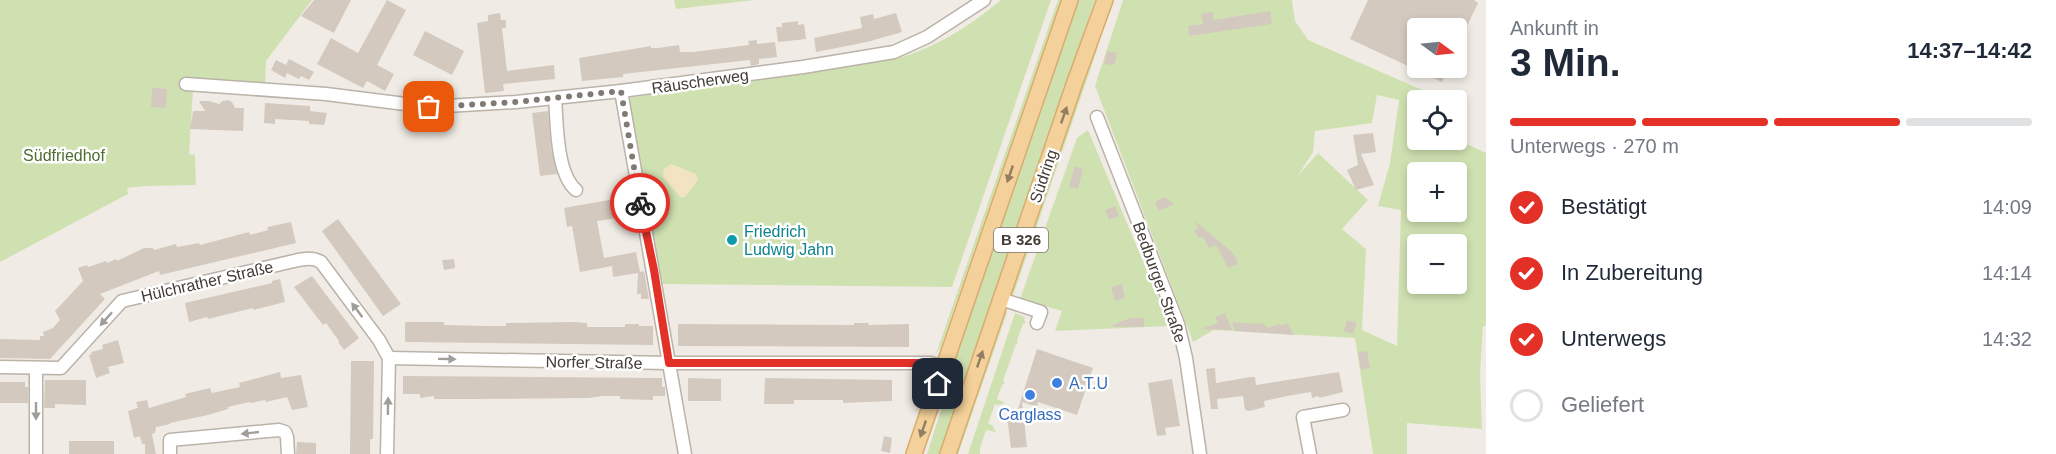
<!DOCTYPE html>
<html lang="de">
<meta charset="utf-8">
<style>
:root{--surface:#fff;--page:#f6f6f7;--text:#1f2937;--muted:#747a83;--line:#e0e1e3;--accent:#e43128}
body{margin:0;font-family:Arial,sans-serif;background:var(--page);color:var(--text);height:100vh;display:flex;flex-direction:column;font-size:22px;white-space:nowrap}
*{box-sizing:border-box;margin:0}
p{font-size:20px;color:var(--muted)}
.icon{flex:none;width:33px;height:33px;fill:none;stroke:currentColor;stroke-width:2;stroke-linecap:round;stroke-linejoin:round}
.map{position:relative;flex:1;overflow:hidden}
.panel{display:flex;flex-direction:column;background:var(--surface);width:570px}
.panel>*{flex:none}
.needle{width:39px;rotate:105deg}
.tools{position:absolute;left:1407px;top:18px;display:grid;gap:12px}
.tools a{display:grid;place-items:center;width:60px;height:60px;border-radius:6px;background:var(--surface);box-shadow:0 3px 9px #0003;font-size:30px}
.pin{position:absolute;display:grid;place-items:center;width:51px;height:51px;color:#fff;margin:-26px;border-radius:12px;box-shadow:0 3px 9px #0006}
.courier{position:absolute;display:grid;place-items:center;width:60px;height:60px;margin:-30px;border:4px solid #e43128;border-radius:50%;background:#fff;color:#222;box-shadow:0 2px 8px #0007}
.overview em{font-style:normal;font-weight:600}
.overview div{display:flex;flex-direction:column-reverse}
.overview{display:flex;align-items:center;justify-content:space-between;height:102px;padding:0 24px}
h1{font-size:39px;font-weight:600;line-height:45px}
.bar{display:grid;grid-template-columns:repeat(4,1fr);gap:9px 6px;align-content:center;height:72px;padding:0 24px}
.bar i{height:8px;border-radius:4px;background:var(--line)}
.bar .current{background:var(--accent)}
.bar p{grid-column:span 4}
ol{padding:0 24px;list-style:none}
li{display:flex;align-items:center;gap:18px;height:66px}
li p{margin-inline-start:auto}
li .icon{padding:6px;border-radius:50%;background:var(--accent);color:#fff;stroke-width:4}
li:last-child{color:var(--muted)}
li i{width:33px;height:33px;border:3px solid var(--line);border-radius:50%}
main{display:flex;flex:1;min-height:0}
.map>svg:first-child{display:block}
.green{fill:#d0e1b1;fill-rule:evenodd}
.sand{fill:#f2e3c3}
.building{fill:#d4c9be}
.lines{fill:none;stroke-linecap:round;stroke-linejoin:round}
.minor-casing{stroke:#bbb2a8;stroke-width:15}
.major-casing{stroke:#d7ac6c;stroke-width:18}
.minor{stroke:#fff;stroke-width:12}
.major{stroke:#f4d19a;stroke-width:15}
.oneway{fill:#927f62}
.oneway2{fill:#a09e9a}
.done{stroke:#7f7a73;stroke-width:6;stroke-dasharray:0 10.8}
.route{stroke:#e43128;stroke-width:8}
.culture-dot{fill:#0f9aa8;stroke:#fff;stroke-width:2}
.shop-dot{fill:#3f7fe0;stroke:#fff;stroke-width:2}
.labels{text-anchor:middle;stroke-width:5;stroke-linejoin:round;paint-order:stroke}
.shield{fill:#fff;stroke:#7b7672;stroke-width:1.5}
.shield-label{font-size:15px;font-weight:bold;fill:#423c35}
.street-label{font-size:16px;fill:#423c35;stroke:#fff}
.park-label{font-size:16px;fill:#4d6d2f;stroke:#fff}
.culture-label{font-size:16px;fill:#0d838f;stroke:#fff;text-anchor:start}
.shop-label{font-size:16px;fill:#366cbe;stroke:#fff;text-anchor:start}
</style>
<main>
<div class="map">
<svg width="1486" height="454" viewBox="0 0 1486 454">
<rect width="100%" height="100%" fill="#f0ece5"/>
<!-- green -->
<g class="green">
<path d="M0,0H312L266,61L265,88L193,90L189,154L195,155L196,185L145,186L127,188L128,194L0,262Z"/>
<path d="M674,0H755L676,9Z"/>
<path d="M1001,0H1051L952,287L657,284L628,98L895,59C934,49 970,26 1001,0Z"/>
<path d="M1058,0H1061L941,347L936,354Z"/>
<path d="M1078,0H1095L939,454H927L944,401L952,366Z"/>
<path d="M1123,0H1292L1295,21L1308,40L1445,100H1418V140L1456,139L1486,153V326H1483L1480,374L1482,429L1407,423V454H1373L1355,338L1214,330L1193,342L1095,86ZM1377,95L1399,100L1390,163L1378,206L1401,210L1397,346L1362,330L1366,249L1342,229L1368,200L1318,153L1297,177L1313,152L1315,131L1372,123ZM1418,172H1456V212H1418ZM1418,244H1456V284H1418Z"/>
<path d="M1097,44L1098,47L1013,296L1012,292Z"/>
<path d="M1088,130L1170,326L1055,331L1062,311L1020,299L1077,138Z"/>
<path d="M1004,312L1007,313L958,454H956Z"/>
<path d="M1015,313L1025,317L1024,320L1026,323L1023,324L1017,340L1018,343L1016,344L1003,381L1005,383L1002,385L997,399L1005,403L999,405L995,404L988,424L992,425L996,432L986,430L980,448V454H968Z"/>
</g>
<!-- sand -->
<path class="sand" d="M671,164L696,174L698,180L685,197H680L663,177L664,169Z"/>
<!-- building -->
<g class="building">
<path d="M314,0H351L334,33L301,16Z"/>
<path d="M387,0L406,10L377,65L394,74L385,91L367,81L363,88L317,64L331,38L358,53Z"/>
<path d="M1368,0H1474L1478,3L1456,49V28H1418V68H1448L1442,82L1350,39Z"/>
<path d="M1270,11L1272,24L1189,36L1188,26L1203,24L1201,14L1213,12V20Z"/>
<path d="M500,13L501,20H506V28H502L507,71L554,65L555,79L503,84L504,91L485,93L477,23L488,21V15Z"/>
<path d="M896,13L902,32L867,42L816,52L814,38L862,28L860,17L873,14L874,19Z"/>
<path d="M798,21V25L804,24L806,39L778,42L776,27H782V23Z"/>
<path d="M425,31L464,51L452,75L413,55Z"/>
<path d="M757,40V44L775,42L777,57L759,59V64L751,66L750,60L623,74V77L582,81L579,58L651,46V48H658L679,45L680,52H693L749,45L748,41Z"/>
<path d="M1107,51L1117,53L1115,63L1111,65L1104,64Z"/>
<path d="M289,59L314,72L309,80L301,76L299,79L287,73L285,78L271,70L276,60L286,65Z"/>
<path d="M152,88L167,89L166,108L151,107Z"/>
<path d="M228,100L232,102L235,108H244L243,131L190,129L193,111H205L199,101H209L219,104L223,101Z"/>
<path d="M265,103L310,106V111L327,113L324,125L309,124V121L275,119V124L264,123Z"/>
<path d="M548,111L551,148L557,174L540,176L532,113Z"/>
<path d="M1373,133L1376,152L1361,154L1374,185L1356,190L1347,170L1358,165L1353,135Z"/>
<path d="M1075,166L1083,169L1078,189L1069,187Z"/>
<path d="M1164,197L1174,204L1159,211L1155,202Z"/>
<path d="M620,198L624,217L597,221L604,258L636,252L640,272L644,271L649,299H641V294H637L638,273L613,277L612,266L580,272L572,226L567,227L564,208Z"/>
<path d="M1115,206L1119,216L1109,220L1105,210Z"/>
<path d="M338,219L401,304L383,316L322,231Z"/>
<path d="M1195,221L1234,254L1238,264L1228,268L1216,245L1209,248L1203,237L1198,238L1194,230L1198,228Z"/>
<path d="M291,222L296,243L160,275L159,271L100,294L105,299L50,359L0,358V339L40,340V336H44L43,332L53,328L60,320L55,311L83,281L78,268L87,265L88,267L106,261L107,263L116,259L117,261L144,248H153L154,250L176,244L177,247L199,243L200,245L249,232L250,235L268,230L267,227Z"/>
<path d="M454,259L455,268L444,270L442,260Z"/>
<path d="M312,276L359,338L344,350L338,342L339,341L326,323L323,325L294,287Z"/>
<path d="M280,279L285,302L253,310V308L208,319L207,317L189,322L185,303L272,283V281Z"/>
<path d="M1122,284L1125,298L1115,301L1111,287Z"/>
<path d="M1225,313L1232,330L1201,329L1218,323L1215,317Z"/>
<path d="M1130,318H1144V327H1113V325Z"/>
<path d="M1347,320L1357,323L1353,334L1344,331Z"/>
<path d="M405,322H444V325L486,326H506V323L575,322L587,323V327H625V324H639V326H653V345L405,342Z"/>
<path d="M1232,322L1258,324L1264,323L1267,328L1279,324L1280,326L1287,323L1294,335L1235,331Z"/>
<path d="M854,323H869L868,325L909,324V347L678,346V324L854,325Z"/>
<path d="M118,340L124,363L108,367L110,373L96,378L89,355L92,354L91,352L103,349L102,345Z"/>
<path d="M1037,349L1093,368L1077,415L1038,402L1037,407L1022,402L1027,447L1011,448L1007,416L1016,415Z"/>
<path d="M1367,351L1370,368L1361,370L1358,352Z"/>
<path d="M351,361H374L373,439H370V454H350Z"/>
<path d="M1215,368L1216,383L1250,377H1255L1256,385L1339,372L1343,392L1319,398V396L1312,398L1311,392L1287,396L1264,401L1265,407L1249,411L1245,410L1243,396L1217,399L1218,409H1211L1206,369Z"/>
<path d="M280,372L281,378L301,375L308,407L292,410L287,397L266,402L265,400L251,403L250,402L228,407V409L208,415L170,423V424L156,427L155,433L152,434L156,454H145V444H142L140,436L134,438L128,411L138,408L136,402L147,400L149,408L186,397L185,394L210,388L212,393L240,387L239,383Z"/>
<path d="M403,376L662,378V387H665V396H653V400L620,399V396H602L589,398L479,399H434V396L420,398V394H403Z"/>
<path d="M688,378L721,379V401H688Z"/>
<path d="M765,378L892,380V401L843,403V400H794V404H764Z"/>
<path d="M1172,379L1180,426L1165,428L1166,435L1157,436L1148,383Z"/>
<path d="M45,380H86V405L55,404V408H44Z"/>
<path d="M0,382H25V387H28V403H0Z"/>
<path d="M884,436L892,438L890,453L881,451Z"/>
<rect x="69" y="441" width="45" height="13"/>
<path d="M297,442L316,443V454H296Z"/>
</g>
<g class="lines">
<defs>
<g id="minor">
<path d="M186,84L326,94L429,107L516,102L621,91L803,67L894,52L927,37L984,0"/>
<path d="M621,91L685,454"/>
<path d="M555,98C557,123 556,173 576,190"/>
<path d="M1097,117L1178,324L1186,358L1200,454"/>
<path d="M1001,299L1041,312L1037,323"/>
<path d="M389,358L669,363H930L943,367"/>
<path d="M0,367L61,368L122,301L294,261C304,259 312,257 321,262L379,340L389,358L387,454"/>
<path d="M36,454V368"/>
<path d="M170,454V440L279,430L285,432L287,437L288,454"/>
<path d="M1310,454L1303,417L1343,410"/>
</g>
<g id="major">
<path d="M914,454L1070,0"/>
<path d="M948,454L1075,82L1105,0"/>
</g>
</defs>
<!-- minor casing -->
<use href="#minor" class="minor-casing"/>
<!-- major casing -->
<use href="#major" class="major-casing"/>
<!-- minor -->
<use href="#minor" class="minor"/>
<!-- major -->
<use href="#major" class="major"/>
</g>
<!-- one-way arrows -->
<defs><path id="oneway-solid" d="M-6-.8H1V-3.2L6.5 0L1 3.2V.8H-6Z" transform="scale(1.5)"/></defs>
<g class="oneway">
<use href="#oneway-solid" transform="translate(1064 115) rotate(-71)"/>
<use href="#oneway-solid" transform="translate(1010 174) rotate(109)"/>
<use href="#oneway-solid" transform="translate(980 359) rotate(-71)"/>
<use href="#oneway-solid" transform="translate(923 429) rotate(109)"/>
</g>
<g class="oneway2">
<use href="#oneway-solid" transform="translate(357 310) rotate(-127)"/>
<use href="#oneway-solid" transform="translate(106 319) rotate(132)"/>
<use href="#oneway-solid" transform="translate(447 359) rotate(1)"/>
<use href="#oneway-solid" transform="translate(388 406) rotate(-89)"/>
<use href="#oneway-solid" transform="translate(36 411) rotate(90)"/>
<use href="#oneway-solid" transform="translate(250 433) rotate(174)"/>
</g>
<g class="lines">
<!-- done -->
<path class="done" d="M429,107L516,102L621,91L640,203"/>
<!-- route -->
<path class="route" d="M640,203L654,270L669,363H930L943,368L938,384"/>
</g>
<!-- markers -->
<circle class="culture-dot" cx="732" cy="240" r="6"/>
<g class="shop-dot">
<circle cx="1057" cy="383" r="6"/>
<circle cx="1030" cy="395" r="6"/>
</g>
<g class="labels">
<!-- shield labels -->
<rect class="shield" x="994" y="228" width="54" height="24" rx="4.5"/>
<g class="shield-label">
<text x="1021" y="245">B 326</text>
</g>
<!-- street labels -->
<g class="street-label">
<text transform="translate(700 81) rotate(-8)" y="6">Räuscherweg</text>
<text transform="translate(1043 176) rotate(-71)" y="6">Südring</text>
<text transform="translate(207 281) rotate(-13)" y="6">Hülchrather Straße</text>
<text transform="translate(1160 282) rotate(70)" y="6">Bedburger Straße</text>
<text transform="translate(594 362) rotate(1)" y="6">Norfer Straße</text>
</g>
<!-- park labels -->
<g class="park-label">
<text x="64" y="161">Südfriedhof</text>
</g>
<!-- culture labels -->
<g class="culture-label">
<text x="744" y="237">Friedrich<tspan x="744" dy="18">Ludwig Jahn</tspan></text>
</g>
<!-- shop labels -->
<g class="shop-label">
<text x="1069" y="389">A.T.U</text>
<text x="1030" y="420" text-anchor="middle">Carglass</text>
</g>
</g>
</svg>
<div class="tools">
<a><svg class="needle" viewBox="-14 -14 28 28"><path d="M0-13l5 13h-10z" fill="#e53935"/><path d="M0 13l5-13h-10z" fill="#747a83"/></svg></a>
<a><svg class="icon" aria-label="locate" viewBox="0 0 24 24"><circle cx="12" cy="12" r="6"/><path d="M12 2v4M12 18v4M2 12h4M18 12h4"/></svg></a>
<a>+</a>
<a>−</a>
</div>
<div class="pin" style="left:429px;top:107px;background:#ea580c"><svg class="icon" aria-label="bag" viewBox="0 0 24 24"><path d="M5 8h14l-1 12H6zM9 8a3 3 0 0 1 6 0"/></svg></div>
<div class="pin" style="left:938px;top:384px;background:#1f2937"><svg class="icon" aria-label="home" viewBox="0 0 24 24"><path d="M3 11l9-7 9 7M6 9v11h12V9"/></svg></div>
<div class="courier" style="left:640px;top:203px"><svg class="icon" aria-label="bike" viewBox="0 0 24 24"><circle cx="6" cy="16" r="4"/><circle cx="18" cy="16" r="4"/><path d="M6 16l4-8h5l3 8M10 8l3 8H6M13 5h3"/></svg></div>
</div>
<section class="panel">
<div class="overview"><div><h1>3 Min.</h1><p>Ankunft in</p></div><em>14:37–14:42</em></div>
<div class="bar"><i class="current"></i><i class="current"></i><i class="current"></i><i></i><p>Unterwegs · 270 m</p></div>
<ol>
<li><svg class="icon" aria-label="check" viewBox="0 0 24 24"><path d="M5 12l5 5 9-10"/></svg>Bestätigt<p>14:09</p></li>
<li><svg class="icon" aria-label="check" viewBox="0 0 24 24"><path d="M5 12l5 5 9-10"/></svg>In Zubereitung<p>14:14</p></li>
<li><svg class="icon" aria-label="check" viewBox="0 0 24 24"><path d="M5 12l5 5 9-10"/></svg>Unterwegs<p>14:32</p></li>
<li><i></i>Geliefert</li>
</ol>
</section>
</main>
